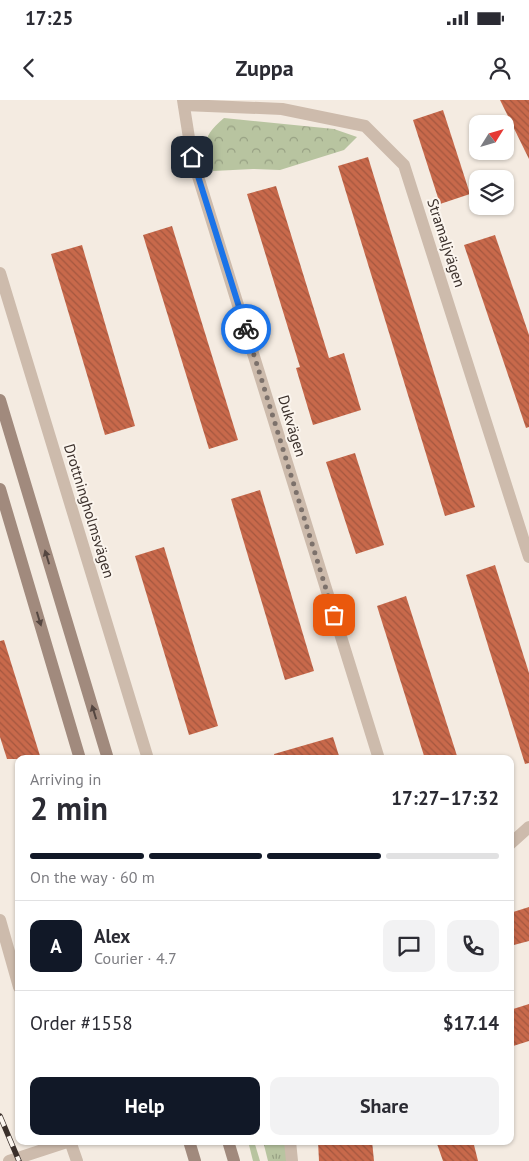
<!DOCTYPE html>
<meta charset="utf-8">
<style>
:root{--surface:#fff;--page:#f2f2f3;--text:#2b2b33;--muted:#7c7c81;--line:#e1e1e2;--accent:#111827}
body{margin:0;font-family:"PT Sans",sans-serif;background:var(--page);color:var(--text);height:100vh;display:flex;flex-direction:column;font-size:19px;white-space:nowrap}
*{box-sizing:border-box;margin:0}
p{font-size:16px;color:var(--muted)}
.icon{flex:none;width:28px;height:28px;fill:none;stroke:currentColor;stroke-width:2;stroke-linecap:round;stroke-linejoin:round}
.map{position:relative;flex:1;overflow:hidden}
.sheet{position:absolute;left:15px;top:655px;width:499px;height:390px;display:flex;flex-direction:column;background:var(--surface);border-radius:10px;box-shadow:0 1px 4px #0004}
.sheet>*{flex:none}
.needle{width:32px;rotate:53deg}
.buttons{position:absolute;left:469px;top:15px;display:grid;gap:10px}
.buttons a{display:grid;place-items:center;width:45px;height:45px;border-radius:10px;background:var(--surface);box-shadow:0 1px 4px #0004;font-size:25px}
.pin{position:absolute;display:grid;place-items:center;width:42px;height:42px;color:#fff;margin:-21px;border-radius:10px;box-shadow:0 2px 8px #0006}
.courier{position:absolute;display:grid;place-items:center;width:50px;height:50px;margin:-25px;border:4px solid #1a73e8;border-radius:50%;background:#fff;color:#222;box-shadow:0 1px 6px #0007}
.headline em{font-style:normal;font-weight:600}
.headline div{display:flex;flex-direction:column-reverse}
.headline{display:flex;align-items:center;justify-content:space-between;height:85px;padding:0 15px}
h1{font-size:32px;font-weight:600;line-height:38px}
.bar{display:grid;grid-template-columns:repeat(4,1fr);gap:8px 5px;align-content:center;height:60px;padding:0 15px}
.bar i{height:6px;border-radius:4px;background:var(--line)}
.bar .current{background:var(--accent)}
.bar p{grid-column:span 4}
.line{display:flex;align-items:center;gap:12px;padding:0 15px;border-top:1px solid var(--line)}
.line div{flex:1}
.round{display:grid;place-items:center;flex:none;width:52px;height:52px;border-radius:10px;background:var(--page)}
.action{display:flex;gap:10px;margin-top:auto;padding:10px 15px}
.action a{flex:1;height:58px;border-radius:10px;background:var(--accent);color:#fff;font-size:20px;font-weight:600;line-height:58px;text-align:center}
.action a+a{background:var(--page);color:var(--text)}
.status{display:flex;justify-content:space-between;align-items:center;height:35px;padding:0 25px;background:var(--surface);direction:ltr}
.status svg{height:14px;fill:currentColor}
header{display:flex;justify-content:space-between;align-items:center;height:65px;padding:0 15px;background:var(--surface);font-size:22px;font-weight:600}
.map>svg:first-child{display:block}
.grass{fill:url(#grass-tufts)}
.forest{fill:url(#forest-crowns)}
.building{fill:url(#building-back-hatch)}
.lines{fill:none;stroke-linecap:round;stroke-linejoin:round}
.minor{stroke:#cdbbac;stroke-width:12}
.tertiary{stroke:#cdbbac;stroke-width:12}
.secondary{stroke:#a18a7d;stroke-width:12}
.rail-casing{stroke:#3b302b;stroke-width:5.5}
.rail{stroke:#fbf5ee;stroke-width:4;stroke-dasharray:11;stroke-linecap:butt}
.oneway{fill:#544640}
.done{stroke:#7c716b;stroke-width:5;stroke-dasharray:0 9}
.route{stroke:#1a73e8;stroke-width:6}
.labels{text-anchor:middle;stroke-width:4;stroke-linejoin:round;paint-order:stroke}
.street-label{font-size:15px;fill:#3b302b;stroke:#fbf5ee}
</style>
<div class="status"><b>17:25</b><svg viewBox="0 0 49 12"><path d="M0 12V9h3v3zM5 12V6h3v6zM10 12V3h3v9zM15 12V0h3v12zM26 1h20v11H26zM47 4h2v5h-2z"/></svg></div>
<header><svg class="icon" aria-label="back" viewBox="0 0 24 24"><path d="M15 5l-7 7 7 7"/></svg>Zuppa<svg class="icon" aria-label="person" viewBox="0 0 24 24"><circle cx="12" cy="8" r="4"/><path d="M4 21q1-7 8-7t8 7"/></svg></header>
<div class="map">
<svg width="529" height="1061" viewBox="0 0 529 1061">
<defs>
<pattern id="grass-tufts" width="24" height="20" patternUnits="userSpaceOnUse" patternTransform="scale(1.25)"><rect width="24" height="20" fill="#b8c4a0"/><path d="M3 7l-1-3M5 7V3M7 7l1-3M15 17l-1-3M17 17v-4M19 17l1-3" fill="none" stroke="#97a083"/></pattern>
<pattern id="forest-crowns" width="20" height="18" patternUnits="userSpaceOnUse" patternTransform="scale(1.25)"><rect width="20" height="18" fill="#b8c4a0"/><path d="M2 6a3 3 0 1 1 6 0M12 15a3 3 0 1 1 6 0" fill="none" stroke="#97a083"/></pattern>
<pattern id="building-back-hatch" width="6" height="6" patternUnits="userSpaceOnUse" patternTransform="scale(1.25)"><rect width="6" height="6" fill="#c8694b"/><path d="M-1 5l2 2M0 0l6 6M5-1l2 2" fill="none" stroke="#a4573f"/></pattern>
</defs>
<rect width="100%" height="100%" fill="#f4ebe1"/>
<!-- grass -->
<g class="grass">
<path d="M248,1041H254L260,1061H253Z"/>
<path d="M263,1041H286L288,1061H268Z"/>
</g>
<!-- forest -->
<path class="forest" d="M224,18L334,29L357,37L344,50L280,70L253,69L213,71C203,44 201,38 224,18Z"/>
<!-- building -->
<g class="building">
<path d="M500,0H529V59Z"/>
<path d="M443,10L470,94L440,104L413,20Z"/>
<path d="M368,57L475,407L445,416L338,66Z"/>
<path d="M276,86L329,258L344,253L361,310L313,325L296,268L300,267L247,94Z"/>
<path d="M172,126L238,340L209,349L143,135Z"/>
<path d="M495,135L529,235V327L526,328L464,145Z"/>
<path d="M82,145L135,326L105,335L51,154Z"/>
<path d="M355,353L384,445L356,454L326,362Z"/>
<path d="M260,390L314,571L285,580L231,399Z"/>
<path d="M164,447L218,626L189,635L135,456Z"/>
<path d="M495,465L529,573V663L525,664L466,475Z"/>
<path d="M406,496L458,659H425L377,506Z"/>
<path d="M4,540L41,659H7L0,637V541Z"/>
<path d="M333,637L340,659H275L274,654Z"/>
<path d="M529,807V841L510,846V813Z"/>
<path d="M529,904V941L510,947V910Z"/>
<path d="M318,1041H372L374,1061H319Z"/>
<path d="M436,1041H473L478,1061H443Z"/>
</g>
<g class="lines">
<!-- minor -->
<g class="minor">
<path d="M183,0L192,57L379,659"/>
<path d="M184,5L282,9L365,26L404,65L529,457"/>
<path d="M0,173L148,659"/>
<path d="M0,820L19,887"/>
<path d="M70,1041L77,1061"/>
<path d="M290,1041L292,1061"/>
</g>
<!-- tertiary -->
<g class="tertiary">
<path d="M510,744L529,727"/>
<path d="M9,1061L70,1041"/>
</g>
<!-- secondary -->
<g class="secondary">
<path d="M0,300L108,659"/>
<path d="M0,389L80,659"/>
<path d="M189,1041L195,1061"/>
<path d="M228,1041L234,1061"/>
</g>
<defs>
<path id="rail" d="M0,1016L19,1061"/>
</defs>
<!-- rail casing -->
<use href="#rail" class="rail-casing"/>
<!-- rail -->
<use href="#rail" class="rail"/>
</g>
<!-- one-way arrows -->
<defs><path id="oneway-solid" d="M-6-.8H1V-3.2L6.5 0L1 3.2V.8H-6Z" transform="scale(1.25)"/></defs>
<g class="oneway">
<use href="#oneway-solid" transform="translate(47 457) rotate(-107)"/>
<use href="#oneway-solid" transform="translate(39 519) rotate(73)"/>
<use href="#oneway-solid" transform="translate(94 612) rotate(-107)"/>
</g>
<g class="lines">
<!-- done -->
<path class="done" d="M246,229L334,515"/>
<!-- route -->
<path class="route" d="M192,57L246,229"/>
</g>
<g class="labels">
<!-- street labels -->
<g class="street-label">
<text transform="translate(446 143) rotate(72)" y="5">Stramaljvägen</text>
<text transform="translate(292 326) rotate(73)" y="5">Dukvägen</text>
<text transform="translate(89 411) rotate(73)" y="5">Drottningholmsvägen</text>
</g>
</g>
</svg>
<div class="buttons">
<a><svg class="needle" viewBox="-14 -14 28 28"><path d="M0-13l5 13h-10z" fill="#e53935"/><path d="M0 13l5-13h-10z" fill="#7c7c81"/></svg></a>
<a><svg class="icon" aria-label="layers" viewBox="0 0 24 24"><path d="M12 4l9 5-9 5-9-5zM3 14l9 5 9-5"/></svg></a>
</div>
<div class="pin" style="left:334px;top:515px;background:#ea580c"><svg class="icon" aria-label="bag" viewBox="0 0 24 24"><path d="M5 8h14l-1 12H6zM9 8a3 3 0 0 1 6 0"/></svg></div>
<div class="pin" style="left:192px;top:57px;background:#1f2937"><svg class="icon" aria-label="home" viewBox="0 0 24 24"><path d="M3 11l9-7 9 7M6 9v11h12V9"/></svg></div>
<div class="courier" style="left:246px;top:229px"><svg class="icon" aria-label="bike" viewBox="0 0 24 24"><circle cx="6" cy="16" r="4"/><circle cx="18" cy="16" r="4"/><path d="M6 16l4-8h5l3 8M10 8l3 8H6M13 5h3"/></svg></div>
<section class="sheet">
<div class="headline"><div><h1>2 min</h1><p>Arriving in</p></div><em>17:27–17:32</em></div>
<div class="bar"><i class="current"></i><i class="current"></i><i class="current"></i><i></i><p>On the way · 60 m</p></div>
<div class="line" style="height:90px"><b class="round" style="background:var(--accent);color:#fff">A</b><div><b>Alex</b><p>Courier · 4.7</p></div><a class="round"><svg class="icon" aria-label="chat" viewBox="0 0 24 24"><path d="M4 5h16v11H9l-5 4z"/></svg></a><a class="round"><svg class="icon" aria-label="phone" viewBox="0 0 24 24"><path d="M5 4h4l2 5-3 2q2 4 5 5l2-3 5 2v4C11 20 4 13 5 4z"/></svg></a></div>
<div class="line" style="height:65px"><div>Order #1558</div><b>$17.14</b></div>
<div class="action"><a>Help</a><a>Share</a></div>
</section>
</div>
